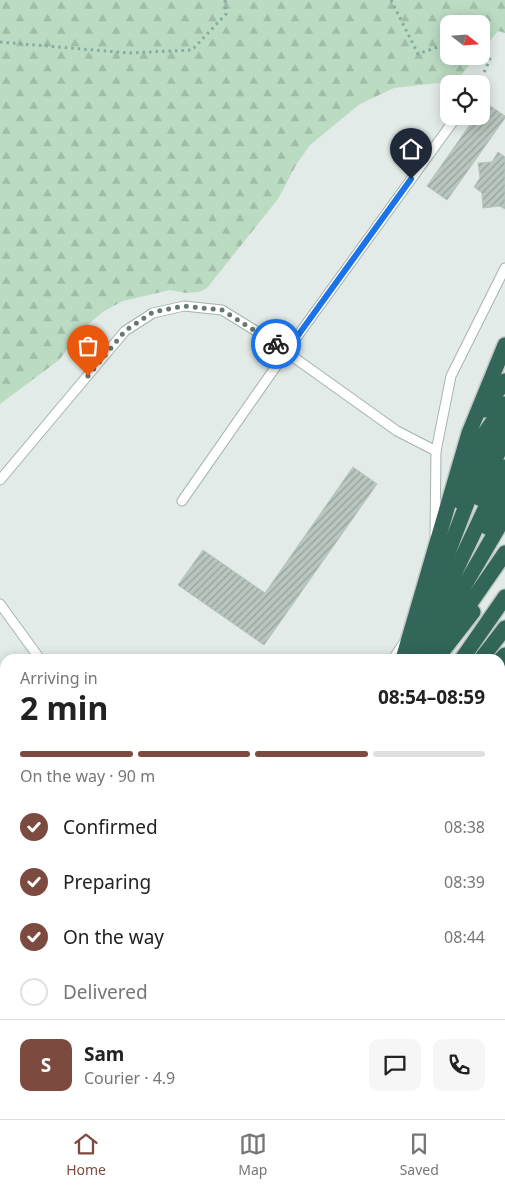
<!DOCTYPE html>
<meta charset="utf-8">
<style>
:root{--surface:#fff;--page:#f6f6f6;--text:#222;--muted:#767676;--line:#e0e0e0;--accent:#7c4a3f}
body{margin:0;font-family:"Noto Sans",sans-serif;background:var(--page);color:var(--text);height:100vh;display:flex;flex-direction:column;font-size:19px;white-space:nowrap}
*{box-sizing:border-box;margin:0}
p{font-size:16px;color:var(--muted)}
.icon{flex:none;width:28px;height:28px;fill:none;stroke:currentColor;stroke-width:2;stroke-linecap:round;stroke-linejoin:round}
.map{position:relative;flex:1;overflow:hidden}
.side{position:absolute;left:0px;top:654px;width:505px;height:466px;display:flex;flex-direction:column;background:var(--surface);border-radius:15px 15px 0 0;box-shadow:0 2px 12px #0003}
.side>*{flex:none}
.needle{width:32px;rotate:107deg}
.tools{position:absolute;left:440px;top:15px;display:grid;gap:10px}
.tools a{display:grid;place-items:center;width:50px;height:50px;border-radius:10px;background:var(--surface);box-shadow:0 2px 12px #0003;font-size:25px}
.pin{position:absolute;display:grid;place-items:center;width:42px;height:42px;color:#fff;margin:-51px -21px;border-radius:50% 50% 50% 0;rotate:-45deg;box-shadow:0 0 5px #0007}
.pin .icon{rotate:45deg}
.courier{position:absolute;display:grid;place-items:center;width:50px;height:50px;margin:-25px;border:4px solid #1a73e8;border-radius:50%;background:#fff;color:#222;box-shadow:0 1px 6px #0007}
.overview em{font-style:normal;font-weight:700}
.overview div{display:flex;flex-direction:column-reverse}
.overview{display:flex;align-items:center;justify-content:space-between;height:85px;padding:0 20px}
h1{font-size:32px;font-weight:700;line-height:38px}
.bar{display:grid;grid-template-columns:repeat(4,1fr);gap:8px 5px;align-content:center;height:60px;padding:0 20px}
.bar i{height:6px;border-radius:4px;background:var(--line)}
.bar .active{background:var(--accent)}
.bar p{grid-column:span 4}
.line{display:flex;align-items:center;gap:12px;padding:0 20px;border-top:1px solid var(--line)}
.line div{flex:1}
.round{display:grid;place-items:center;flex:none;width:52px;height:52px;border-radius:10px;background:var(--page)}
ol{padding:0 20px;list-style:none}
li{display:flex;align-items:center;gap:15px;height:55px}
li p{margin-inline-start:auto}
li .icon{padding:5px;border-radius:50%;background:var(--accent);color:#fff;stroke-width:4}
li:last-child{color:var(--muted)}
li i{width:28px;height:28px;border:2px solid var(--line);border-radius:50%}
.tab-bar{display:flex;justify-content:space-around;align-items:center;height:70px;border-top:1px solid var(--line);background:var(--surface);font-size:14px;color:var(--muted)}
.tab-bar a{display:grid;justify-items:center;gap:2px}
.tab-bar .active{color:var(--accent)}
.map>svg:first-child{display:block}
.grass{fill:#bcdbc3}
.forest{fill:url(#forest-firs)}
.building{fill:url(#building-hatch);stroke:#b5c5bd}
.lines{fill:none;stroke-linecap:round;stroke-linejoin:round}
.service-casing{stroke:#a5b3ad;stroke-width:11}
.motorway-casing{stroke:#c1c8c6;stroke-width:18}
.path{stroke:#84ad9e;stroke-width:3;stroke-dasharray:2.5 4;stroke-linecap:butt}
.service{stroke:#fff;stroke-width:9}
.motorway{stroke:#316658;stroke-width:15}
.done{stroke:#667972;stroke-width:5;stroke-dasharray:0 9}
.route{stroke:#1a73e8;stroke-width:6}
</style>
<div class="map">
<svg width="505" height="1119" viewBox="0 0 505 1119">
<defs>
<pattern id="forest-firs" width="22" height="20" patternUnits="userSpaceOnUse" patternTransform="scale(1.25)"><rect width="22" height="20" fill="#bcdbc3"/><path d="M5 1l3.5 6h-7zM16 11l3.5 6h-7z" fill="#a1bda8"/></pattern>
<pattern id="building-hatch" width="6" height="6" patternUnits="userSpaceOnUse" patternTransform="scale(1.25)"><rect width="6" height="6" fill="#b8c6bf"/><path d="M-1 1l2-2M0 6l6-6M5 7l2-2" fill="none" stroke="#95a29c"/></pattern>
</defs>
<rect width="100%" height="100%" fill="#e2ebe7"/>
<!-- grass -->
<g class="grass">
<path d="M0,745L5,752V1115H97L95,1119H0Z"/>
<path d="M505,923V1119H210L211,1115H500V929Z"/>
</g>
<!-- forest -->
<g class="forest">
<path d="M0,0H505V33L498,31L481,52V24H449V56H477L454,84H449V86L438,83L394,88L360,104L310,145L296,165L278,199L207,288L199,292L186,293L170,290L123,301L104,311L86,326L59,360L0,404Z"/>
<path d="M0,791L5,799V998L0,999Z"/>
</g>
<!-- building -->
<g class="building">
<path d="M486,103L505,116V118L447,200L427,186L476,116H481V109Z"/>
<path d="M498,152L505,157V209L500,206L483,208L482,193L474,187L480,178L478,163L492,162Z"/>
<path d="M353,467L377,484L264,645L178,585L203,550L265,593Z"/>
</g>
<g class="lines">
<defs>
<g id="service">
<path d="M0,480L125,331L153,313L184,306L222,310L264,336L397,431L436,451"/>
<path d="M182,501L286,352L457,116"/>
<path d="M435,534L436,451L451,376L505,268"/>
<path d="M0,604L40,659"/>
<path d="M393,659L403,644"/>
<path d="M0,711L5,721"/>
<path d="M500,767L505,768"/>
<path d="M500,824L505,820"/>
<path d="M500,877L505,868"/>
</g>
<g id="motorway">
<path d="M484,410L505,381"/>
<path d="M479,498L498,453L505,443"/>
<path d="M459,501L480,440L505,404"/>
<path d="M487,527L505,492"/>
<path d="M430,600L478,474L490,446L505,423"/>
<path d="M439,606L505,467"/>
<path d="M449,612L505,516"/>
<path d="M460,618L505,553"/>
<path d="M415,648L439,593"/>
<path d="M433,649L461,606"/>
<path d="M438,657L473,612"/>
<path d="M403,659L469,433L505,345"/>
<path d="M418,659L450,598"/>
<path d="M462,659L505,597"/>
<path d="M481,659L505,628"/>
<path d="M500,660L505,655"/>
<path d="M500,683L505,678"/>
<path d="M500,701L505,696"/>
<path d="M500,733L505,729"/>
<path d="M139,1119L141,1115"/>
<path d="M168,1119L170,1115"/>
</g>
</defs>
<!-- service casing -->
<use href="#service" class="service-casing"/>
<!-- motorway casing -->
<use href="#motorway" class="motorway-casing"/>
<!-- path -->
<g class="path">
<path d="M391,0L418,54L449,43"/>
<path d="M0,42L129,53L192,50L226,14L225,0"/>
<path d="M479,84L490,59L481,48"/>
</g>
<!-- service -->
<use href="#service" class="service"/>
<!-- motorway -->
<use href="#motorway" class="motorway"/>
</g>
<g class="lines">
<!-- done -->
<path class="done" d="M88,376L125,331L153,312L184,306L222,310L276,344"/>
<!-- route -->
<path class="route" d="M276,344L286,352L411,179"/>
</g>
</svg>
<div class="tools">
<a><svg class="needle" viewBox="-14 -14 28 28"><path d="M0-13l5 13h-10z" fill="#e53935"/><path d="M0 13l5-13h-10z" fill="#767676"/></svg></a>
<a><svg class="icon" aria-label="locate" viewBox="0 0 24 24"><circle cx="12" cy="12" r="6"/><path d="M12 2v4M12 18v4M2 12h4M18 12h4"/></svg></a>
</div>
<div class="pin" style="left:88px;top:376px;background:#ea580c"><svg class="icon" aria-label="bag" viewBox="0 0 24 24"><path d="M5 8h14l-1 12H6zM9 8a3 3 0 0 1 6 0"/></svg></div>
<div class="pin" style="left:411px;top:179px;background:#1f2937"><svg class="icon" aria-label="home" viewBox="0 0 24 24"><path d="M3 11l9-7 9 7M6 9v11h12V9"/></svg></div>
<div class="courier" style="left:276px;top:344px"><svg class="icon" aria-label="bike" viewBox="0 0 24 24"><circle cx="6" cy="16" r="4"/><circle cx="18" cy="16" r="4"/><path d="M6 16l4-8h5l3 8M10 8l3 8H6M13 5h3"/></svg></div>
<section class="side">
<div class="overview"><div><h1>2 min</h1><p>Arriving in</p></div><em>08:54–08:59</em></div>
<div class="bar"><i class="active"></i><i class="active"></i><i class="active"></i><i></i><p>On the way · 90 m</p></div>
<ol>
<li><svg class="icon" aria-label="check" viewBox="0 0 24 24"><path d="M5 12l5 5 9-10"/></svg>Confirmed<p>08:38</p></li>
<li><svg class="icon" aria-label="check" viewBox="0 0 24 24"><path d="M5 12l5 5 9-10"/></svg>Preparing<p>08:39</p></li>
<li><svg class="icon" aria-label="check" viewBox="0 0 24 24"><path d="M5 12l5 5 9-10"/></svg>On the way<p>08:44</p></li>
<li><i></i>Delivered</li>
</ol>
<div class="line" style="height:90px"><b class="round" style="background:var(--accent);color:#fff">S</b><div><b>Sam</b><p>Courier · 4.9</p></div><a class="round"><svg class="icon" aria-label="chat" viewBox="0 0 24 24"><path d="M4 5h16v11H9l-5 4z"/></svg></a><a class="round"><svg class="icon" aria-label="phone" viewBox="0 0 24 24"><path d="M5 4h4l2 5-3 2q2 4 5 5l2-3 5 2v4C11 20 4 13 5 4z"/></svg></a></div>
</section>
</div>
<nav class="tab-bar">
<a class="active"><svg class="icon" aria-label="home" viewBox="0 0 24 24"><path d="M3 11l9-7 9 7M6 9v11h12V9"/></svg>Home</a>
<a><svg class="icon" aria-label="map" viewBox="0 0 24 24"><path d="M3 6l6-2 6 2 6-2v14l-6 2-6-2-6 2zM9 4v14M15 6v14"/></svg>Map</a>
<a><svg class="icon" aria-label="saved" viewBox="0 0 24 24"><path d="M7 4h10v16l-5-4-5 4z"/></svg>Saved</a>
</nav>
